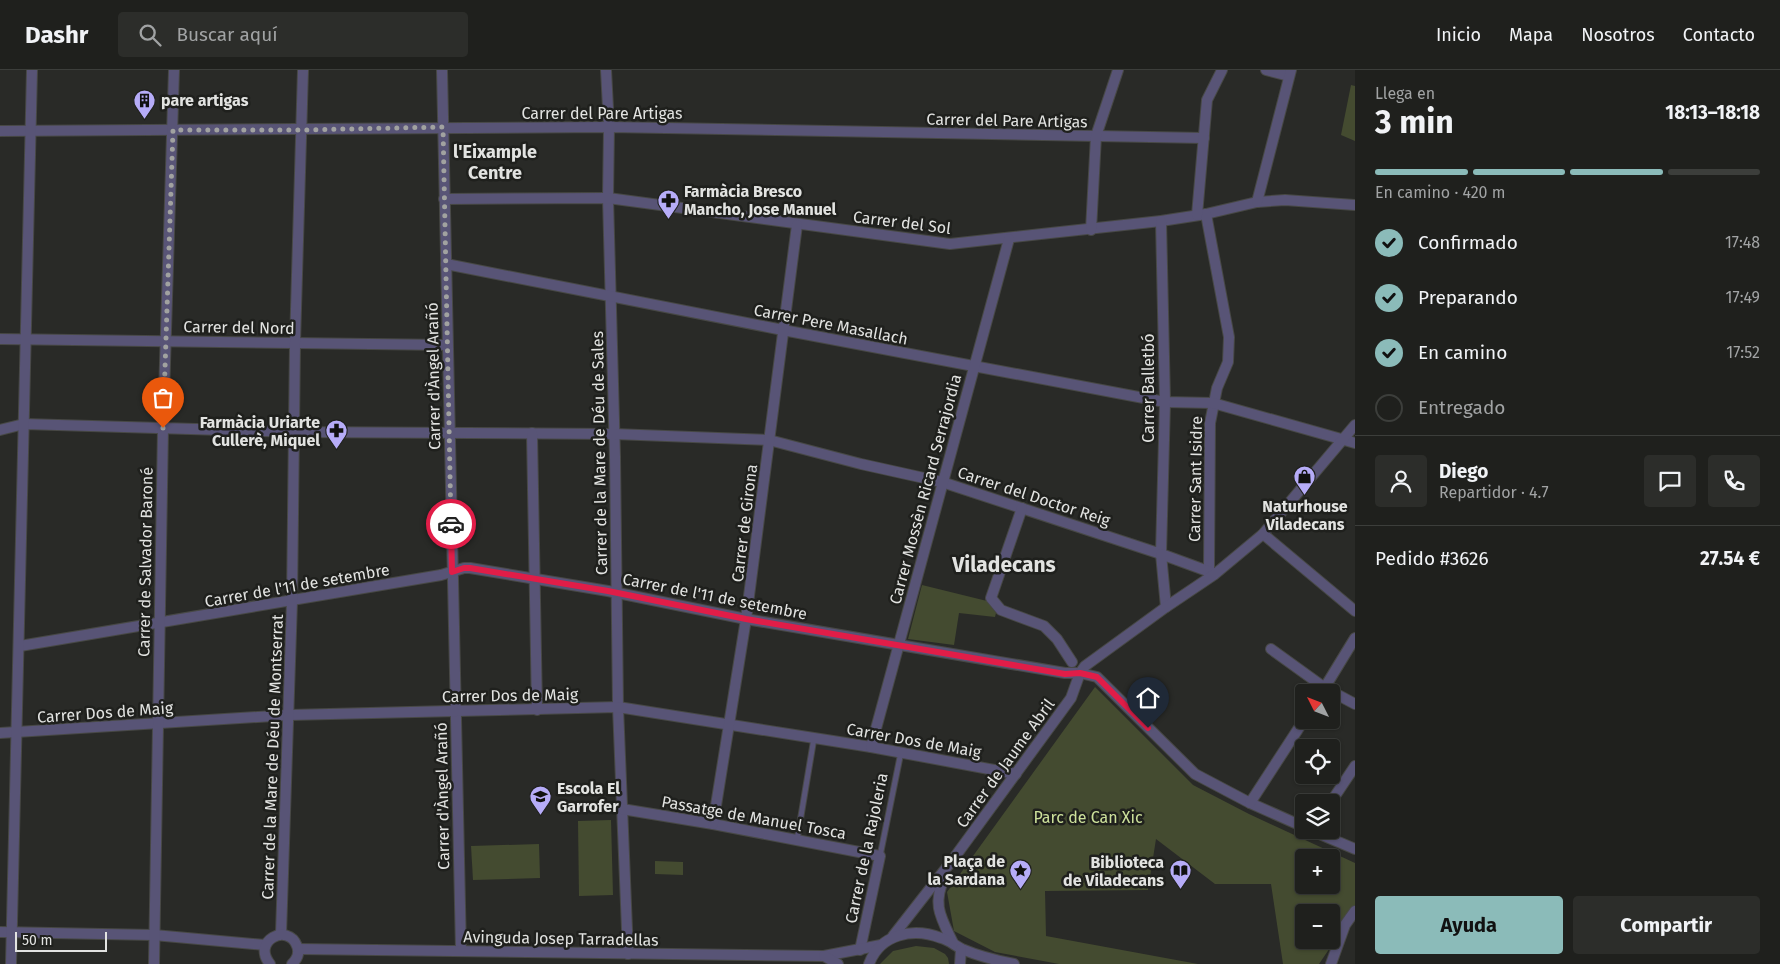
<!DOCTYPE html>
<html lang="es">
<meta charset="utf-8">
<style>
:root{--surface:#1f201d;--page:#2c2d2a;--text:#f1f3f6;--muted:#a1a3a4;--line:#3c3e3b;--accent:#8bbbb9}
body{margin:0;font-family:"Fira Sans",sans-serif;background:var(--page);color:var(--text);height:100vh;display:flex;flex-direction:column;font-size:19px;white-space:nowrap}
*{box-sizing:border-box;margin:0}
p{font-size:16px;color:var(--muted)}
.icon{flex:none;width:28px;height:28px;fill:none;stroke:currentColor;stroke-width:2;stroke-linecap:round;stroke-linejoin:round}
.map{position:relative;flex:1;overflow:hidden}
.panel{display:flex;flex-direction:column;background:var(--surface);width:425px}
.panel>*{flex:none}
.needle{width:32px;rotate:312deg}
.controls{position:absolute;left:1295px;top:614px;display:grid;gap:10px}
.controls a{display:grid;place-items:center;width:45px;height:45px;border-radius:5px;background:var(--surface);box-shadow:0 1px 4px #0004,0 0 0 1px var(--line);font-size:25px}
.scale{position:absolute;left:15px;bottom:12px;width:92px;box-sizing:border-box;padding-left:5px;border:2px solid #e2e3e1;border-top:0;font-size:14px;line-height:18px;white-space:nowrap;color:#e2e3e1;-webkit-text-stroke:4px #1f201d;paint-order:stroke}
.pin{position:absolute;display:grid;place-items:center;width:42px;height:42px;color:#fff;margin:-51px -21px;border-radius:50% 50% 50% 0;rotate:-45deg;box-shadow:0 0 5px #0007}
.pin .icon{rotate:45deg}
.courier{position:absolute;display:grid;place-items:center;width:50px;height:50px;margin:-25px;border:4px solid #e11d48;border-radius:50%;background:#fff;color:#222;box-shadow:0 1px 6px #0007}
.summary em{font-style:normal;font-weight:700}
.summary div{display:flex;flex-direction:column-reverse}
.summary{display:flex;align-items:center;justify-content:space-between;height:85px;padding:0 20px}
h1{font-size:32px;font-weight:700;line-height:38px}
.bar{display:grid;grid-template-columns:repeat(4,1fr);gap:8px 5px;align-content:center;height:60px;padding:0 20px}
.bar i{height:6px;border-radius:4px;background:var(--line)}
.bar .selected{background:var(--accent)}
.bar p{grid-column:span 4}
.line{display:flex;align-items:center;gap:12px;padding:0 20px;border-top:1px solid var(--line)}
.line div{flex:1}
.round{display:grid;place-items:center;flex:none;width:52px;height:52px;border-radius:5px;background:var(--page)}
ol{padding:0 20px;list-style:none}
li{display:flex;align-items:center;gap:15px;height:55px}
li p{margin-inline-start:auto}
li .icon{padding:5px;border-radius:50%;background:var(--accent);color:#111;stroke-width:4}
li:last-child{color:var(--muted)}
li i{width:28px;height:28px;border:2px solid var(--line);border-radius:50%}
.cta{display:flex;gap:10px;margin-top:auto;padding:10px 20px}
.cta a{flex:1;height:58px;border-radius:5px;background:var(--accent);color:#111;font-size:20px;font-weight:700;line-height:58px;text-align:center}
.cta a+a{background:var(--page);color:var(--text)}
header{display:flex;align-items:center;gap:30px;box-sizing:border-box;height:70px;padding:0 25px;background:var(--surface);border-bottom:1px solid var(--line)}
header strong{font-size:24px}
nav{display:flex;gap:28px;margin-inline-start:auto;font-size:18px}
.search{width:350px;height:45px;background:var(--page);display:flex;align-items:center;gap:12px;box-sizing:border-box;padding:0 18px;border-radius:5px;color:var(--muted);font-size:19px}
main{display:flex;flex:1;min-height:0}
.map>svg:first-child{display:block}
.green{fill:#444b30;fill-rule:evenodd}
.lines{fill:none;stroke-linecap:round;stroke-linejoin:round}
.lane-casing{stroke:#474845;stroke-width:7}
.street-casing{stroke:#474845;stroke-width:12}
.lane{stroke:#585476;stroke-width:5}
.street{stroke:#585476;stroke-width:10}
.done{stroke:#a1a2a0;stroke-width:5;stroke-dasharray:0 9}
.route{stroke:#e11d48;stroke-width:6}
.labels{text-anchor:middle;stroke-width:5;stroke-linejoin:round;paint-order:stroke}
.poi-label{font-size:16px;font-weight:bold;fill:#e2e3e1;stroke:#1f201d;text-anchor:start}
.street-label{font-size:16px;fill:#e2e3e1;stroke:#1f201d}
.park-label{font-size:16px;fill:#cde19b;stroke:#1f201d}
.neighbourhood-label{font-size:18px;font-weight:bold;fill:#e2e3e1;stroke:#1f201d}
.district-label{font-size:21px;font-weight:bold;fill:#e2e3e1;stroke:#1f201d}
</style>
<header>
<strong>Dashr</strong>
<div class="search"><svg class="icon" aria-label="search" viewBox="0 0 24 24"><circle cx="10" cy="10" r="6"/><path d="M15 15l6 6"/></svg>Buscar aquí</div>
<nav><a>Inicio</a><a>Mapa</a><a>Nosotros</a><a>Contacto</a></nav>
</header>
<main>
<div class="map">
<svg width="1355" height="894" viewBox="0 0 1355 894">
<rect width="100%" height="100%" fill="#292a27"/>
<!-- green -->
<g class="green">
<path d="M1351,15L1355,16V71L1341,65Z"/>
<path d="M922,515L987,531L996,543L995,547L959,543L954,575L908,569Z"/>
<path d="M1095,617L1193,715L1249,744L1355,793V841L1319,894H1283L1271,814H1215L1156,769L1148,820L1045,821L1046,866L1198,894H1059L995,882L954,861L947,822ZM1304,788H1331V815H1304ZM1304,842H1331V870H1304Z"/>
<path d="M611,750L613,825L579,826L578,751Z"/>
<path d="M539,774L540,808L473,810L471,776Z"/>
<path d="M655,791L683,792V805L655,804Z"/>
<path d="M916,876L934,878L945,884L948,888L949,894H880L893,881Z"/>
</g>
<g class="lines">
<defs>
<g id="lane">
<path d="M797,770L814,668"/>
<path d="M880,786L901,682"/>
</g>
<g id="street">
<path d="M442,0L461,881"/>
<path d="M606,0L609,57L608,128L615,387L618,637L628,884"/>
<path d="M1266,0L1289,6"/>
<path d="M0,61L609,57L1204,68"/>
<path d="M444,129L608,128L950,174L1161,151L1206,144L1257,132L1285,130L1355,135"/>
<path d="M1257,132L1291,0"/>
<path d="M1206,144L1229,267L1228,292L1217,318L1210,353L1209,500"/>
<path d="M1197,145L1207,30L1222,0"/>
<path d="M1091,160L1096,66L1118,0"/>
<path d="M446,194L783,260L1165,332L1213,333L1355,373"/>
<path d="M0,269L447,275"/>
<path d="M0,360L24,354L294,362L614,364L769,370L861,394L942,412L1161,484L1165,332L1161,151"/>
<path d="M532,363L537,640"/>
<path d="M1022,438L991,528L1001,540L1044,556L1057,569L1072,592"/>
<path d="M1263,464L1355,541"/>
<path d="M1166,537L1161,484L1213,503"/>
<path d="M20,576L441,505L464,498H470L608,521L746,549L1065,603H1080L1097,607L1195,704L1250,733L1304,757"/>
<path d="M1271,579L1325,618L1355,634"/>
<path d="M1322,622L1355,568"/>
<path d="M0,663L289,645L618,637L871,677L1016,704"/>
<path d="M871,677L1009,169"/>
<path d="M1331,732L1355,696"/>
<path d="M1250,733L1304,650"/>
<path d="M622,739L713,754L880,786L860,880"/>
<path d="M713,754L746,549L797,155"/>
<path d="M1310,760L1355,779"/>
<path d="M945,806C932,834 940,846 953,873"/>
<path d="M0,862L154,865L265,875"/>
<path d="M281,864L292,531L295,273L303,0"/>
<path d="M893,866L954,788L1071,628L1080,603L1085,596L1166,537L1215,504L1263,464L1355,355"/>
<path d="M298,879L824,886L881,875"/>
<path d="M824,886L838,894"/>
<path d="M11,894L32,0"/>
<path d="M154,894L163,358L174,0"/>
<path d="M270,894C251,871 288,852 297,876C300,883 297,889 292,894"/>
<path d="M869,894C880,864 913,857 941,868C949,870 954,875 962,879C976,885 999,891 1014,894"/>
<path d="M960,894L961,879"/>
<path d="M1331,894L1345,855L1355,841"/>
</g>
</defs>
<!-- lane casing -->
<use href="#lane" class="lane-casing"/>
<!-- street casing -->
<use href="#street" class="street-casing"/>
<!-- lane -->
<use href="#lane" class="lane"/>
<!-- street -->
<use href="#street" class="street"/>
</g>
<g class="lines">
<!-- done -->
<path class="done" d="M163,358L173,60H301L443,57L451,454"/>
<!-- route -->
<path class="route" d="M451,454L452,502L464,498H470L608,521L746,549L1065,604L1080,603L1097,607L1148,658"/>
</g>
<!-- icons -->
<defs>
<symbol id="building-pin" viewBox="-11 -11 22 30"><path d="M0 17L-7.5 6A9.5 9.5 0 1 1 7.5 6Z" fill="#b6acf8" stroke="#1f201d"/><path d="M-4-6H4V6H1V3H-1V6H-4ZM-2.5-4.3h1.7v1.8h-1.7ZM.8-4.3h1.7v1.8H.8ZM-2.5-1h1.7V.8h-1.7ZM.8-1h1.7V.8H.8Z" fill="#111"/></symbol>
<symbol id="pharmacy-pin" viewBox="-11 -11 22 30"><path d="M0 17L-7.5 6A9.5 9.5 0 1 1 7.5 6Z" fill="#b6acf8" stroke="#1f201d"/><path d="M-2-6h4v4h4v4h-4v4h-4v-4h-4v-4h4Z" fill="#111"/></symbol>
<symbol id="shop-pin" viewBox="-11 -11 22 30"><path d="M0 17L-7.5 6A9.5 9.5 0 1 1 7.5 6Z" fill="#b6acf8" stroke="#1f201d"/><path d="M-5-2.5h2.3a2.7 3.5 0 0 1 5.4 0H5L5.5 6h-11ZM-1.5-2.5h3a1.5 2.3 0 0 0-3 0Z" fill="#111"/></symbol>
<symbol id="school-pin" viewBox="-11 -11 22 30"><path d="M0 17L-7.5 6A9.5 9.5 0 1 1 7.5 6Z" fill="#b6acf8" stroke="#1f201d"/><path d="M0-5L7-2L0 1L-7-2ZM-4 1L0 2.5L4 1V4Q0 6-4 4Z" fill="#111"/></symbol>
<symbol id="sight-pin" viewBox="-11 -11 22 30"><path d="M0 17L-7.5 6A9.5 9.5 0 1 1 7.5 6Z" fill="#b6acf8" stroke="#1f201d"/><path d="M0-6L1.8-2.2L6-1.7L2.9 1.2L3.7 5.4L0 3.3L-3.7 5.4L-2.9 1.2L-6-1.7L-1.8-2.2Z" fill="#111"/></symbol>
<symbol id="library-pin" viewBox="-11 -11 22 30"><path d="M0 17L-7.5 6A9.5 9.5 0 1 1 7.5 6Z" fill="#b6acf8" stroke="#1f201d"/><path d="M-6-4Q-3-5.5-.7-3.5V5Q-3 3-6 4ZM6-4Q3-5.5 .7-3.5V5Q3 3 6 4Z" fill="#111"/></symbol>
</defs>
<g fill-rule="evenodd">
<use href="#building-pin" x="132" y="18" width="25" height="34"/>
<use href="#pharmacy-pin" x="656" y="118" width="25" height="34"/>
<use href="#pharmacy-pin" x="324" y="348" width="25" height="34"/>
<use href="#shop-pin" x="1292" y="394" width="25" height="34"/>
<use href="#school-pin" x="528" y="714" width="25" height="34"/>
<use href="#sight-pin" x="1008" y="788" width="25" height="34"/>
<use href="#library-pin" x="1168" y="788" width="25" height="34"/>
</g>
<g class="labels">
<!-- poi labels -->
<g class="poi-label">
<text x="161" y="36">pare artigas</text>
<text x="684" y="127">Farmàcia Bresco<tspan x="684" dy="18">Mancho, Jose Manuel</tspan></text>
<text x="320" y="358" text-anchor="end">Farmàcia Uriarte<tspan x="320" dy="18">Cullerè, Miquel</tspan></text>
<text x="1305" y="442" text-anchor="middle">Naturhouse<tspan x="1305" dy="18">Viladecans</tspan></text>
<text x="557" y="724">Escola El<tspan x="557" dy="18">Garrofer</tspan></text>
<text x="1005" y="797" text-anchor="end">Plaça de<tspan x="1005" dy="18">la Sardana</tspan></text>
<text x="1164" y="798" text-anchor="end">Biblioteca<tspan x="1164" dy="18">de Viladecans</tspan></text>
</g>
<!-- street labels -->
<g class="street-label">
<text x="602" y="49">Carrer del Pare Artigas</text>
<text transform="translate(1007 50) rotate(1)" y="6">Carrer del Pare Artigas</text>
<text transform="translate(902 152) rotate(7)" y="6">Carrer del Sol</text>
<text transform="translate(831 254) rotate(11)" y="6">Carrer Pere Masallach</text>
<text transform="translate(239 257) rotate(1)" y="6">Carrer del Nord</text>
<text transform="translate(433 306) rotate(-91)" y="6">Carrer d'Àngel Arañó</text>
<text transform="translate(1148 318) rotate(-90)" y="6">Carrer Balletbó</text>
<text transform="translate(599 383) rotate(-91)" y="6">Carrer de la Mare de Déu de Sales</text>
<text transform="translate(1195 409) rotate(-89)" y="6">Carrer Sant Isidre</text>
<text transform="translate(925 419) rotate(-75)" y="6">Carrer Mossèn Ricard Serrajordia</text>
<text transform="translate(1034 426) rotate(18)" y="6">Carrer del Doctor Reig</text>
<text transform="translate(744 453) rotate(-83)" y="6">Carrer de Girona</text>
<text transform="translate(145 492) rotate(-89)" y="6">Carrer de Salvador Baroné</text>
<text transform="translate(297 515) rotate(-10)" y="6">Carrer de l'11 de setembre</text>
<text transform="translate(715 526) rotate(11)" y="6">Carrer de l'11 de setembre</text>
<text transform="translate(510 625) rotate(-1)" y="6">Carrer Dos de Maig</text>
<text transform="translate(105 642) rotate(-4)" y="6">Carrer Dos de Maig</text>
<text transform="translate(914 670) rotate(10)" y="6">Carrer Dos de Maig</text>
<text transform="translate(272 687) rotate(-88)" y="6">Carrer de la Mare de Déu de Montserrat</text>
<text transform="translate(1005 693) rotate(-54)" y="6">Carrer de Jaume Abril</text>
<text transform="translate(442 726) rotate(-91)" y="6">Carrer d'Àngel Arañó</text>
<text transform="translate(754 747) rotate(10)" y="6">Passatge de Manuel Tosca</text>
<text transform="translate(866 778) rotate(-78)" y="6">Carrer de la Rajoleria</text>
<text transform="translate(561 868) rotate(1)" y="6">Avinguda Josep Tarradellas</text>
</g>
<!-- park labels -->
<g class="park-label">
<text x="1088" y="753">Parc de Can Xic</text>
</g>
<!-- neighbourhood labels -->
<g class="neighbourhood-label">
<text x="495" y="88">l'Eixample<tspan x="495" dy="21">Centre</tspan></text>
</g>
<!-- district labels -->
<g class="district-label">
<text x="1004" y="502">Viladecans</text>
</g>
</g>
</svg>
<div class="controls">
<a><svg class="needle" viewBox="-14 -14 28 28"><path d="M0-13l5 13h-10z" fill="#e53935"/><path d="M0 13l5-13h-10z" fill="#a1a3a4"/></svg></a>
<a><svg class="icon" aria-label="locate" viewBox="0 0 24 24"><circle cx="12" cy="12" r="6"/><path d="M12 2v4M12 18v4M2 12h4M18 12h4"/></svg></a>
<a><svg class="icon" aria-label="layers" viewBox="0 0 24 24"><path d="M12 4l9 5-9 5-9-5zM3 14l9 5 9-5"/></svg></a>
<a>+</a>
<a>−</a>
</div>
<div class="scale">50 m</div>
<div class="pin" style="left:163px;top:358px;background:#ea580c"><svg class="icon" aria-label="bag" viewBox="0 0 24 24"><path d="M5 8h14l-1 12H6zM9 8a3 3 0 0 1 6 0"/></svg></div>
<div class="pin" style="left:1148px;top:658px;background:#1f2937"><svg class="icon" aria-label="home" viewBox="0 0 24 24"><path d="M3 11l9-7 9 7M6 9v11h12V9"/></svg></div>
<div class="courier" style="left:451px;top:454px"><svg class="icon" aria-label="car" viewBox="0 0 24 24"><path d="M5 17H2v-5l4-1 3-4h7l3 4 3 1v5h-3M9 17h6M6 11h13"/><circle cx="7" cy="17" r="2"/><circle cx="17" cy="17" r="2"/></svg></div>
</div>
<section class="panel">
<div class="summary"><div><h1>3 min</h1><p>Llega en</p></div><em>18:13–18:18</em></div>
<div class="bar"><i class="selected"></i><i class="selected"></i><i class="selected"></i><i></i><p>En camino · 420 m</p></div>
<ol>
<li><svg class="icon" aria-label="check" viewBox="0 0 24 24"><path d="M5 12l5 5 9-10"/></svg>Confirmado<p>17:48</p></li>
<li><svg class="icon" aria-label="check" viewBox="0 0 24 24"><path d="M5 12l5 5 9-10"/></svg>Preparando<p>17:49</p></li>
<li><svg class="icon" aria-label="check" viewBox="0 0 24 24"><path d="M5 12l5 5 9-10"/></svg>En camino<p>17:52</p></li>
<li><i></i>Entregado</li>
</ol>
<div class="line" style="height:90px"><a class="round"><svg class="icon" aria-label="person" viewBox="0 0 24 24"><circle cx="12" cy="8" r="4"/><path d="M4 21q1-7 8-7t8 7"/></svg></a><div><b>Diego</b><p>Repartidor · 4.7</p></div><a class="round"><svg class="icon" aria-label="chat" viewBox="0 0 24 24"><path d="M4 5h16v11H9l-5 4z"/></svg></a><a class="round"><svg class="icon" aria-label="phone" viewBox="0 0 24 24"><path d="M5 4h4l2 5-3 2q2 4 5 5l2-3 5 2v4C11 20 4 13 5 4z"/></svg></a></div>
<div class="line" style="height:65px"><div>Pedido #3626</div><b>27.54 €</b></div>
<div class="cta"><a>Ayuda</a><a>Compartir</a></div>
</section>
</main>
